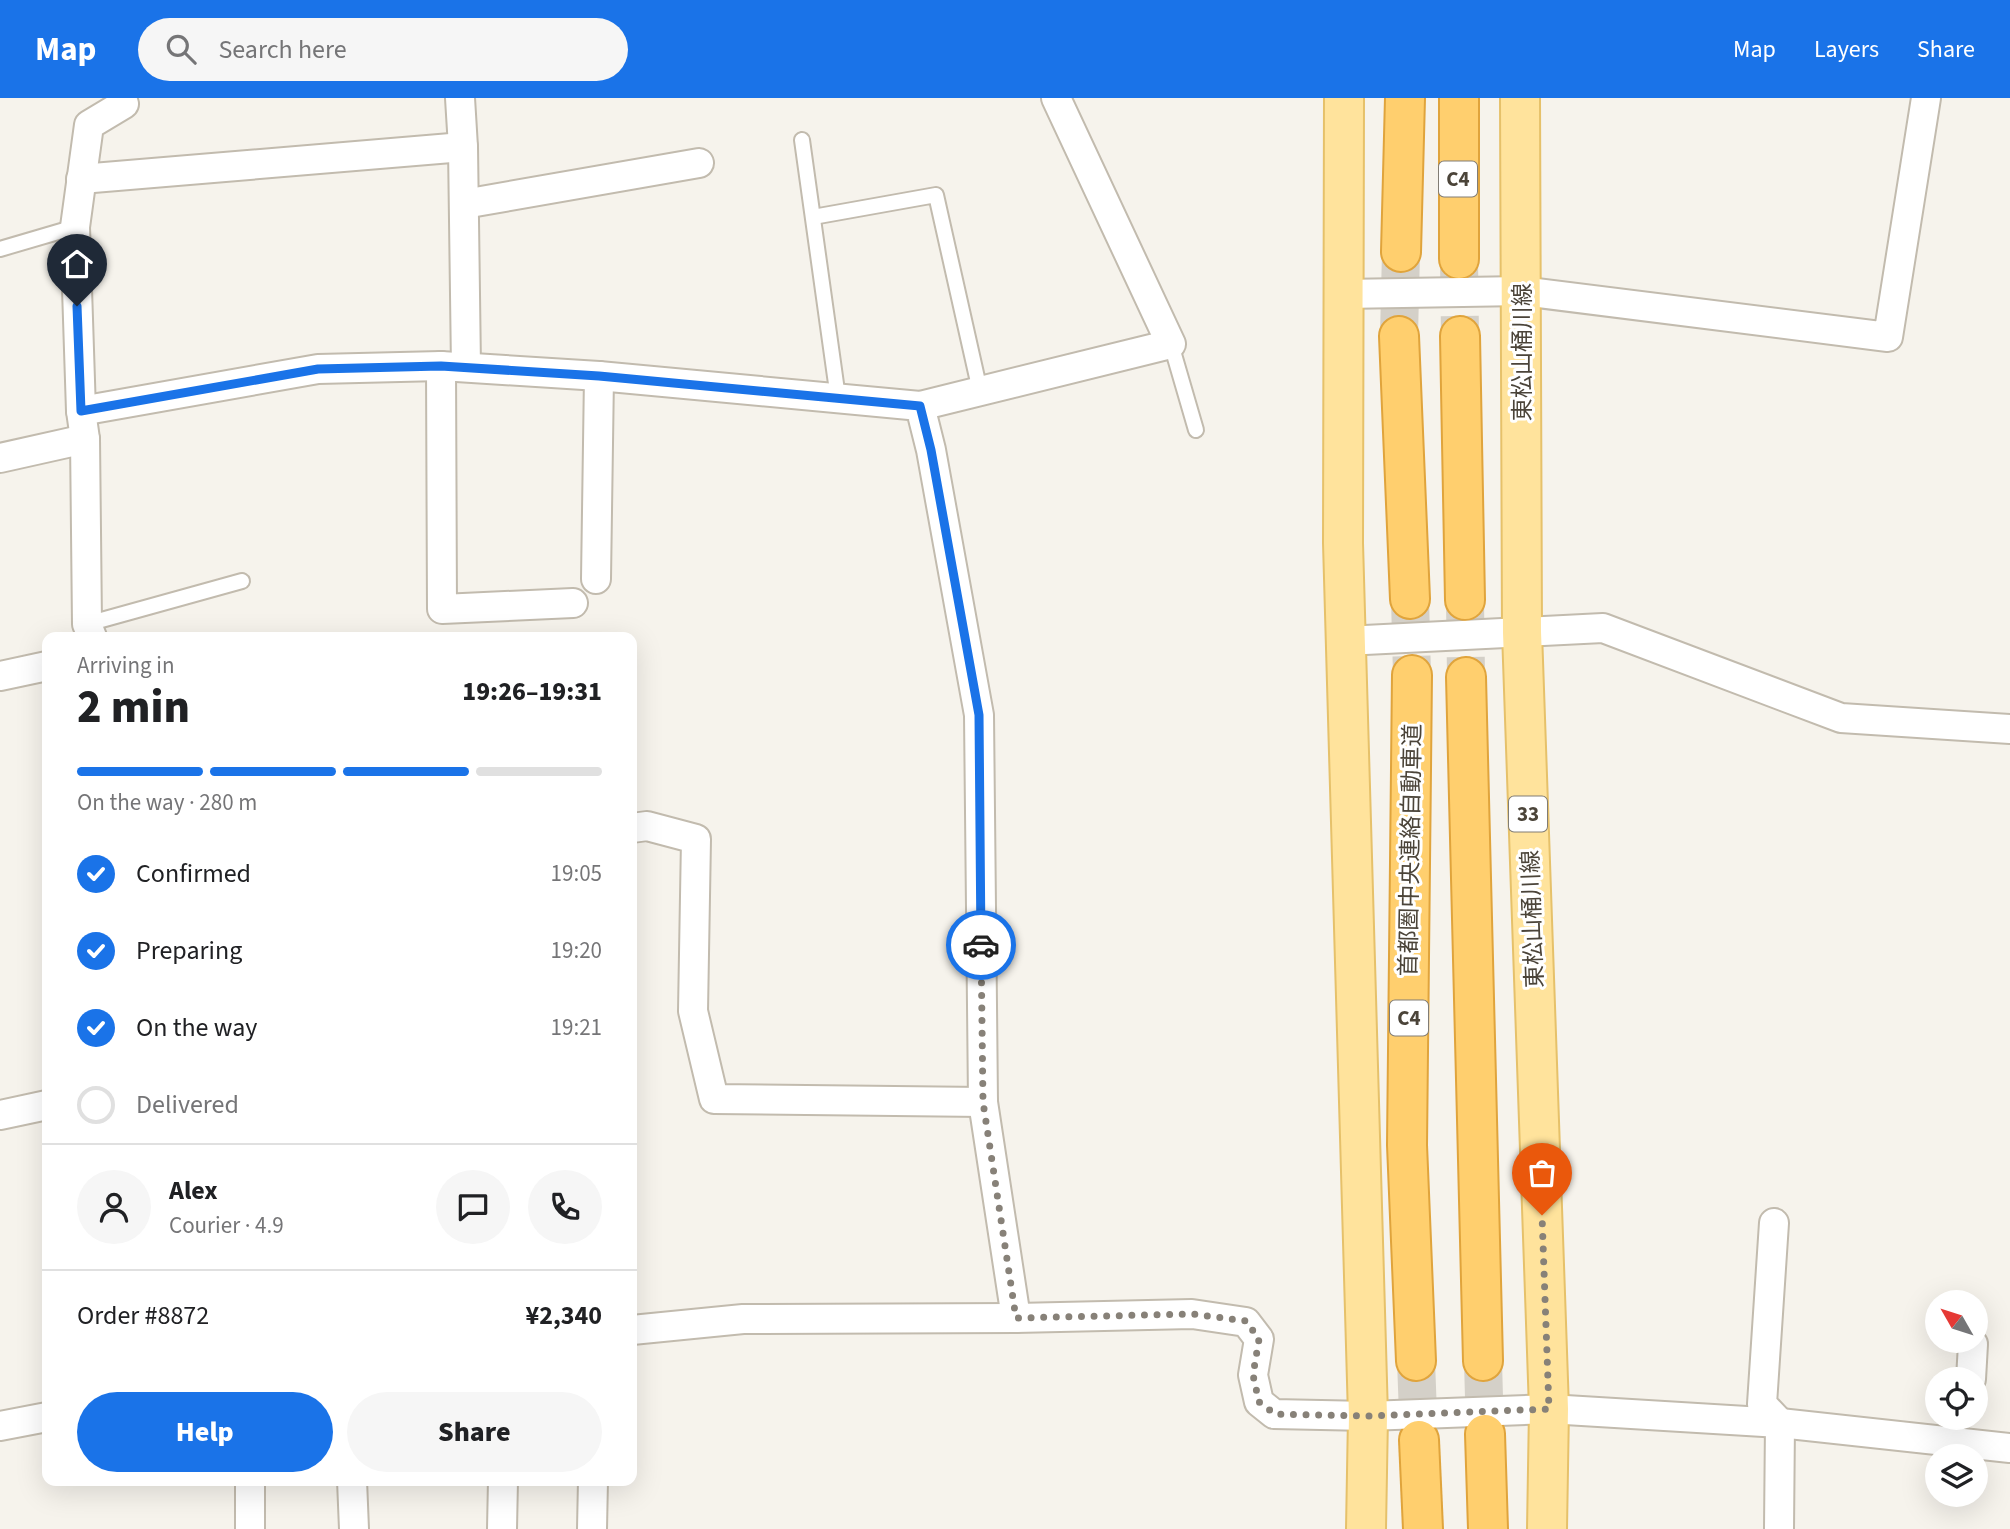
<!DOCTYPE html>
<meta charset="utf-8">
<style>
:root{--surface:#fff;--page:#f6f6f6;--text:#202124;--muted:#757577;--line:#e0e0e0;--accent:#1a73e8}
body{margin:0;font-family:"Source Sans 3","Noto Sans JP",sans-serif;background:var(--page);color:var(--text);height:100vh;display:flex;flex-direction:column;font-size:26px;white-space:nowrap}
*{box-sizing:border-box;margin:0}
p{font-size:23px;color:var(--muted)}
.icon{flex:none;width:38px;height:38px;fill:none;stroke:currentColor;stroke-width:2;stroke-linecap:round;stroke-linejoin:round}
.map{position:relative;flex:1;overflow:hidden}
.sheet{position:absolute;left:42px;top:534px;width:595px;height:854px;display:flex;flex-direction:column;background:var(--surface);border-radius:14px;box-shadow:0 7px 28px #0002}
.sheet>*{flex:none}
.needle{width:46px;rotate:309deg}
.tools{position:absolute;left:1925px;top:1192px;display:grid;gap:14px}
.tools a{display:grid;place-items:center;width:63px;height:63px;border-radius:50%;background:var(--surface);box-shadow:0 7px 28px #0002;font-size:35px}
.pin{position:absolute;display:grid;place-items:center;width:60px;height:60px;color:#fff;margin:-72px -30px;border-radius:50% 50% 50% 0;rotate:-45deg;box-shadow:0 0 7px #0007}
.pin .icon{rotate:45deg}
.courier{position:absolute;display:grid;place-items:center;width:70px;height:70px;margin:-35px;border:5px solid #1a73e8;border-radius:50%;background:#fff;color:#222;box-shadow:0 2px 9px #0007}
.overview em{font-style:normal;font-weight:800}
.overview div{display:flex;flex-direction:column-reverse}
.overview{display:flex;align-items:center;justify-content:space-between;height:119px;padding:0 35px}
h1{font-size:46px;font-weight:800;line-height:52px}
.bar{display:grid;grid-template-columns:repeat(4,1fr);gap:10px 7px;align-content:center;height:84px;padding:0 35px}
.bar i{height:9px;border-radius:5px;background:var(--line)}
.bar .active{background:var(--accent)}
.bar p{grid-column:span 4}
.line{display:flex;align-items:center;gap:18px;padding:0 35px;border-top:2px solid var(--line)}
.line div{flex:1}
.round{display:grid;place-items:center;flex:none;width:74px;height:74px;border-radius:37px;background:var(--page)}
ol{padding:0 35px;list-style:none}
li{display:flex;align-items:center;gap:21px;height:77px}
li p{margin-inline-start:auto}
li .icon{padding:7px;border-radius:50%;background:var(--accent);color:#fff;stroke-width:4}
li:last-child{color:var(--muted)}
li i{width:38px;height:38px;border:4px solid var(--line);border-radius:50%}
.button{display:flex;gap:14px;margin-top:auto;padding:14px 35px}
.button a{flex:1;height:80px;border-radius:42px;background:var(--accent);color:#fff;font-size:28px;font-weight:800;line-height:80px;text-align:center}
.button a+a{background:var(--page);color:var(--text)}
header{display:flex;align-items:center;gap:42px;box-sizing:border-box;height:98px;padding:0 35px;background:var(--accent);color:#fff}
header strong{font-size:33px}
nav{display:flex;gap:38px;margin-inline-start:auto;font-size:24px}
.search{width:490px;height:63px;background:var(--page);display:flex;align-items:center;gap:18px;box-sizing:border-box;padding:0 24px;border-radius:38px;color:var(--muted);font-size:26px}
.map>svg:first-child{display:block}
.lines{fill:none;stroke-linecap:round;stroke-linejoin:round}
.motorway-tunnel{stroke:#d4d0c8;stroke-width:38;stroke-dasharray:38 19;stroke-linecap:butt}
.service-casing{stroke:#c2bbae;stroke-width:18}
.minor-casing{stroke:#c2bbae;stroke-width:32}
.primary-casing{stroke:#e6c16a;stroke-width:42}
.motorway-casing{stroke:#e0a43c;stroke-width:42}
.service{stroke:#fff;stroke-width:14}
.minor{stroke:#fff;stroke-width:28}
.primary{stroke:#ffe39c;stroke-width:38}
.motorway{stroke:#ffcf6e;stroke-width:38}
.done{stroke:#878178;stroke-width:7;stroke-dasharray:0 12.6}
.route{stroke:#1a73e8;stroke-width:9}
.labels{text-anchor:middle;stroke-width:6;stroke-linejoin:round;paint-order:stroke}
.shield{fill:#fff;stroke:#817c74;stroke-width:2}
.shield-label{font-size:21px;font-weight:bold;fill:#4b4439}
.street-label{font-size:23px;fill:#4b4439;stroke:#fff}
</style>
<header>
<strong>Map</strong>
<div class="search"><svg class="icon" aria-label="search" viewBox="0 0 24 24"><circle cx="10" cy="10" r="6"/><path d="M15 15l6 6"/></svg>Search here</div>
<nav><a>Map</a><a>Layers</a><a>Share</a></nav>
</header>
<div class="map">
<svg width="2010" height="1431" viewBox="0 0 2010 1431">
<rect width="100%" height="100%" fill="#f6f3ec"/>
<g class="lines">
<!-- motorway-tunnel -->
<g class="motorway-tunnel">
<path d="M1459,161L1460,238"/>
<path d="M1399,238L1401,154"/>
<path d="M1410,501L1412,577"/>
<path d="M1465,502L1466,579"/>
<path d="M1416,1263L1419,1342"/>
<path d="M1483,1263L1485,1336"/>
</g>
<defs>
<g id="service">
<path d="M802,42L838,300"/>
<path d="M813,119L936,97L980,293"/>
<path d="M0,151L75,129"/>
<path d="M1171,246L1196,332"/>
<path d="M87,526L242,483"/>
</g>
<g id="minor">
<path d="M460,0L463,49L466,269"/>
<path d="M81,81L463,49"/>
<path d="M464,106L699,65"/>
<path d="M1343,196L1522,193L1888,239L1926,0"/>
<path d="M441,268L442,511L573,505"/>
<path d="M920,308L1171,246L1056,0"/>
<path d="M81,313L318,271L441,268L599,278L920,308L931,352L979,617L983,1004L1016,1220"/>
<path d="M0,360L85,341"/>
<path d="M596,481L599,278"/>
<path d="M92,539L87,526L85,341L81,313L75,129L89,27L124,6L122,0"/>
<path d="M1345,543L1603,530L1841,620L2010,631"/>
<path d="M0,578L47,568"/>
<path d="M632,730L647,728L696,741L693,913L714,1001L983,1004"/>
<path d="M0,1017L47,1007"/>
<path d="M1774,1125L1762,1306L1780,1325L1779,1431"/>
<path d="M632,1232L743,1221L1016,1220L1192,1216L1246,1224L1259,1241L1253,1277L1259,1304L1274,1316L1368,1318L1549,1311L1780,1325L2010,1350"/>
<path d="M1971,1281L1973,1246"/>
<path d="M0,1328L47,1319"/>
<path d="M352,1382L354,1431"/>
<path d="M250,1431V1382"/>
<path d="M502,1431L503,1382"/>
<path d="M592,1431L593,1382"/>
</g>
<g id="primary">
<path d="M1344,0L1343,445L1368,1318L1366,1431"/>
<path d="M1520,0L1522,534L1549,1311L1547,1431"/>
</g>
<g id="motorway">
<path d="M1401,154L1405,0"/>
<path d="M1459,161V0"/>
<path d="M1399,238L1410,501"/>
<path d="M1460,238L1465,502"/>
<path d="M1412,577L1407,1047L1416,1263"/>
<path d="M1466,579L1483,1263"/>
<path d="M1485,1336L1488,1431"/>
<path d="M1419,1342L1423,1431"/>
</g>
</defs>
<!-- service casing -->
<use href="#service" class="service-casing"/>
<!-- minor casing -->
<use href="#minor" class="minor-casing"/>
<!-- primary casing -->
<use href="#primary" class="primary-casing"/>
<!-- motorway casing -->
<use href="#motorway" class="motorway-casing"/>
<!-- service -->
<use href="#service" class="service"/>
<!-- minor -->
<use href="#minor" class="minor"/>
<!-- primary -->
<use href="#primary" class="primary"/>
<!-- motorway -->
<use href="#motorway" class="motorway"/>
</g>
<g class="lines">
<!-- done -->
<path class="done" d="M981,847L983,1004L1016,1220L1192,1216L1246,1223L1259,1241L1253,1277L1259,1304L1275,1316L1368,1318L1549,1311L1542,1117"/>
<!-- route -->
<path class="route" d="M77,208L81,313L318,271L441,268L599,278L920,308L931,352L979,617L981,847"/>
</g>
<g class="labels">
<!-- shield labels -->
<g class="shield">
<rect x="1439" y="63.5" width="38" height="35" rx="5"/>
<rect x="1509" y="698.5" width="38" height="35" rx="5"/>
<rect x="1390" y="902.5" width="38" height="35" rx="5"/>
</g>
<g class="shield-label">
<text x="1458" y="88">C4</text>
<text x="1528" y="723">33</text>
<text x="1409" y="927">C4</text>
</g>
<!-- street labels -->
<g class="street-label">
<text transform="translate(1522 254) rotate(-90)" y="8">東松山桶川線</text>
<text transform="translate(1410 752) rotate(-89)" y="8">首都圏中央連絡自動車道</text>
<text transform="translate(1532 821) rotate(-92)" y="8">東松山桶川線</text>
</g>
</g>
</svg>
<div class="tools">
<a><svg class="needle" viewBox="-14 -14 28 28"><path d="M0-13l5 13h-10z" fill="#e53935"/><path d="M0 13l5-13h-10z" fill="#757577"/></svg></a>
<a><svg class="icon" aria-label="locate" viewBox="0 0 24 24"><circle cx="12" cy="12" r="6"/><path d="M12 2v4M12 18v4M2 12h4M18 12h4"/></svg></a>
<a><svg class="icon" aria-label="layers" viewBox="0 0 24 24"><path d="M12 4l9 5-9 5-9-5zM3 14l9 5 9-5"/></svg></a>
</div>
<div class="pin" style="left:1542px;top:1117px;background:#ea580c"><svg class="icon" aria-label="bag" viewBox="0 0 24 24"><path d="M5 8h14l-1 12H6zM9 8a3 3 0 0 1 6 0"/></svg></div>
<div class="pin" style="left:77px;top:208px;background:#1f2937"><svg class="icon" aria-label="home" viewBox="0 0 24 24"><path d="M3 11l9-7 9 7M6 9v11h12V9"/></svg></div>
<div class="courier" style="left:981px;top:847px"><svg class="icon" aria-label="car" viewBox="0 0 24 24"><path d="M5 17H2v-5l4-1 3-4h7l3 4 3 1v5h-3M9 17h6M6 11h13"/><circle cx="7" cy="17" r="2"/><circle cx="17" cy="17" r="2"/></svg></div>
<section class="sheet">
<div class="overview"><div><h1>2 min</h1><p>Arriving in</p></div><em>19:26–19:31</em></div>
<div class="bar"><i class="active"></i><i class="active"></i><i class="active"></i><i></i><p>On the way · 280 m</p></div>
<ol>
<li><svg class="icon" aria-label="check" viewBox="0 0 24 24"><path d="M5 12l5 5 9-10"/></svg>Confirmed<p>19:05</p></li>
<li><svg class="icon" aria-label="check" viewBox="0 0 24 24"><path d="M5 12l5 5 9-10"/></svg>Preparing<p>19:20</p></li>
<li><svg class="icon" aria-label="check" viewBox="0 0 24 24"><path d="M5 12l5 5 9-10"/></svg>On the way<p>19:21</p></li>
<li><i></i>Delivered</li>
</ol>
<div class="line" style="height:126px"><a class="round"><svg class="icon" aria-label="person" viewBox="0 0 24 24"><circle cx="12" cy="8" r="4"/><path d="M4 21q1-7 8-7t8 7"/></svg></a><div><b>Alex</b><p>Courier · 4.9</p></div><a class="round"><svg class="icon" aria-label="chat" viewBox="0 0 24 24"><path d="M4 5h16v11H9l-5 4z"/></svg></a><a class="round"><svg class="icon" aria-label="phone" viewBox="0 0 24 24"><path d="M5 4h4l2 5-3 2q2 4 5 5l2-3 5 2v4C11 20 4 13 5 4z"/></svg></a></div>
<div class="line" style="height:91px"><div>Order #8872</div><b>¥2,340</b></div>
<div class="button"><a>Help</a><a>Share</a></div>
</section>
</div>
